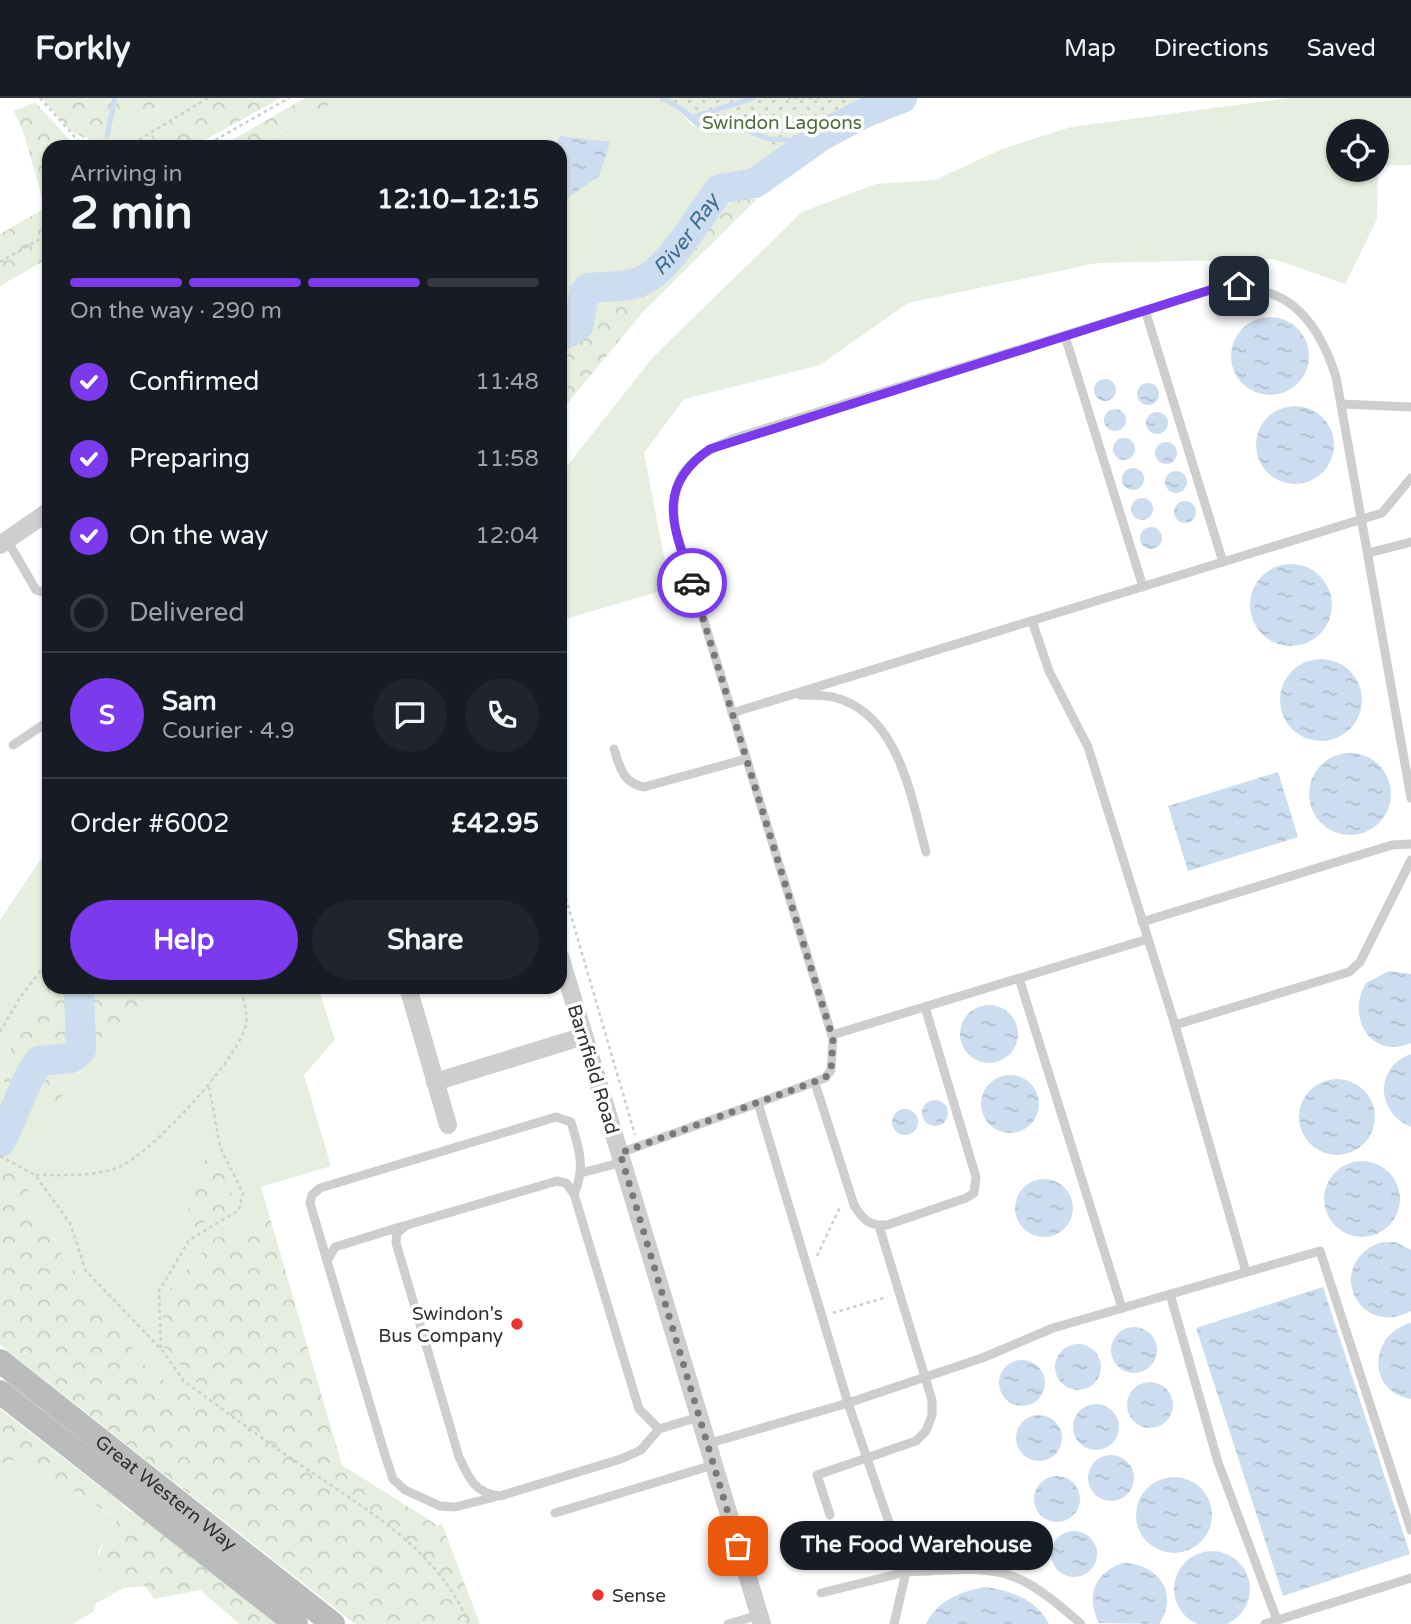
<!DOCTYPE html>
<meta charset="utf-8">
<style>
:root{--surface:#171b24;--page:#20242c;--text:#f1f3f6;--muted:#9ea1a6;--line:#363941;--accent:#7c3aed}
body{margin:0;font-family:"Varela Round",sans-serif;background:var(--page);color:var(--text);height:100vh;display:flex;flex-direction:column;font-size:26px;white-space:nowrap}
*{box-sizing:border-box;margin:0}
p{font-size:23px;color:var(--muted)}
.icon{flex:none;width:38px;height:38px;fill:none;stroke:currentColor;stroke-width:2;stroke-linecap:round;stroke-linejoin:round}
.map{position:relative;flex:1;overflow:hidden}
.side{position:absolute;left:42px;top:42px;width:525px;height:854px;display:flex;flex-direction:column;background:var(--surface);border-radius:21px;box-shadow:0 2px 5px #0004}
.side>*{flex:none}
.fabs{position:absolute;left:1326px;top:21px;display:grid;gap:14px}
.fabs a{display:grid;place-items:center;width:63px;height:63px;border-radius:50%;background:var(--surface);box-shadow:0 2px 5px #0004;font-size:35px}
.pin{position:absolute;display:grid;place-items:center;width:60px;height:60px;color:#fff;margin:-30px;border-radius:14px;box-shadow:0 4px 10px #0006}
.courier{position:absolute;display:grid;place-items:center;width:70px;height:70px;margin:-35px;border:5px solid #7c3aed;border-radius:50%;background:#fff;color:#222;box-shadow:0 2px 9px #0007}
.bubble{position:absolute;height:49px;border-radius:24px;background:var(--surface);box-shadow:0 2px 5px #0004;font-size:23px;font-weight:800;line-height:49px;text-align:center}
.summary em{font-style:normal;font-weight:800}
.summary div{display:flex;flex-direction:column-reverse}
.summary{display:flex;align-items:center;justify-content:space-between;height:119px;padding:0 28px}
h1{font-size:46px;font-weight:800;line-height:52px}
.bar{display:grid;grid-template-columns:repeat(4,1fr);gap:10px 7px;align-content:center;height:84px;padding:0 28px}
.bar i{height:9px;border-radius:5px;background:var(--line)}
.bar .current{background:var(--accent)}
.bar p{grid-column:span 4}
.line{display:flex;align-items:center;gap:18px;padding:0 28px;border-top:2px solid var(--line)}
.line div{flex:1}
.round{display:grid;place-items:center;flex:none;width:74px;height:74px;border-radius:37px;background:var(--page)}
ol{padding:0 28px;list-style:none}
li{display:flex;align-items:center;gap:21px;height:77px}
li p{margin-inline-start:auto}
li .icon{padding:7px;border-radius:50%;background:var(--accent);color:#fff;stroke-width:4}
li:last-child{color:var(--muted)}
li i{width:38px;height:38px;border:4px solid var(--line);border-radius:50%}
.button{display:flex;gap:14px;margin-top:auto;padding:14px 28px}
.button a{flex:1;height:80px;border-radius:42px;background:var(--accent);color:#fff;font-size:28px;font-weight:800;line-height:80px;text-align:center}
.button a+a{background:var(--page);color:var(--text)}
header{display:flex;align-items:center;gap:42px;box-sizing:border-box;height:98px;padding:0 35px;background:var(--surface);border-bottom:2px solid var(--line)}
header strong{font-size:33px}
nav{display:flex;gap:38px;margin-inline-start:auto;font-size:24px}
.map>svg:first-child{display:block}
.grass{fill:#e6eedf;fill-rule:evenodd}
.forest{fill:url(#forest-crowns)}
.park{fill:url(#park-dots)}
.water{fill:url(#water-ripples)}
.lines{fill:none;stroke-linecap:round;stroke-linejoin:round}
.stream{stroke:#cbddee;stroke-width:5}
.river{stroke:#cbddee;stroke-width:30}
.path{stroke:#cecece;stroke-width:2.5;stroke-dasharray:3.5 3.5;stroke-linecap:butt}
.service{stroke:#cecece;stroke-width:9}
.minor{stroke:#cecece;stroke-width:18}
.secondary{stroke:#bbb;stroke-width:24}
.done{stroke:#797979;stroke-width:7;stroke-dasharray:0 12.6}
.route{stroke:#7c3aed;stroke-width:9}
.poi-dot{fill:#e93532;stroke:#fff;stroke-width:2.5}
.labels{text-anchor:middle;stroke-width:7;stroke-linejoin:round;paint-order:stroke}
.park-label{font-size:19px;fill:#4f6e3c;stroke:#fff}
.street-label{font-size:19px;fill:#313131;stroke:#fff}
.poi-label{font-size:19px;fill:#313131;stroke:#fff;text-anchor:end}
.water-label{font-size:21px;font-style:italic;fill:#3c6b96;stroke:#fff}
</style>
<header>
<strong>Forkly</strong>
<nav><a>Map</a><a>Directions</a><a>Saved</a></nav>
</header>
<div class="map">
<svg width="1411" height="1526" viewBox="0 0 1411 1526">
<defs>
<pattern id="forest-crowns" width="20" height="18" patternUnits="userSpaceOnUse" patternTransform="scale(1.75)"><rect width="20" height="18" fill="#e6eedf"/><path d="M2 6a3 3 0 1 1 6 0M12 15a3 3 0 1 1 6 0" fill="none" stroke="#c6cdc0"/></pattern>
<pattern id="park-dots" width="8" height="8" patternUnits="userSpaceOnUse" patternTransform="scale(1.75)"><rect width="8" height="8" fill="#e6eedf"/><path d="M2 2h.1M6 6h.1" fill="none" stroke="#c6cdc0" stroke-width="1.8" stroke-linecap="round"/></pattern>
<pattern id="water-ripples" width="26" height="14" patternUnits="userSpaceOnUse" patternTransform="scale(1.75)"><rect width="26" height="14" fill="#cbddee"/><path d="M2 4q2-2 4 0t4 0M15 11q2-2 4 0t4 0" fill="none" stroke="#afbecd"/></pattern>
</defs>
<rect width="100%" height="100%" fill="#fff"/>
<!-- grass -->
<g class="grass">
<path d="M177,0H207L135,49H95L87,39Z"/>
<path d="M341,0H655L677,12L692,27L712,34L741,33L777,48L793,50L754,81L716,90C692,118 674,165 637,180C617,187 597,181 579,192L575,206V224L560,233V49H256Z"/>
<path d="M1288,0H1411V67L1378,68L1377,121L1345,186L1274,161L1097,165L908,205L820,267L684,301L644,355L670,490L562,522L560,377L653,259L802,114L876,86L935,82L1002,51L1071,29ZM1339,33H1377V72H1339Z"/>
<path d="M49,749V885L6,959L4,984L45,1003L77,977L104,937L130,921L148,889H318L335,942L304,977L331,1068L261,1089L270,1120L216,1140L242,1331L150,1274L59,1152L0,1037V822Z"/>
<path d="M18,1361L34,1367L111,1418L121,1405L125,1411L98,1453L100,1472L123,1475L127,1480L124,1490L96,1505L94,1513L73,1526H0V1367Z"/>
</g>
<!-- forest -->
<g class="forest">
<path d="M42,0H177L84,40L71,33Z"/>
<path d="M207,0H281L192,49H135Z"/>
<path d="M305,0H341L255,49H220Z"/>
<path d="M35,4L76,49H49V160L0,188V136L45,110L24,36L14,13Z"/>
<path d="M748,97L756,102L643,214L560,314V249L586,233L591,213L592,194L634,191L653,183L700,138L722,109Z"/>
<path d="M49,885V889H169L142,915L104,937L55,1009L4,984L6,959Z"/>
<path d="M0,1037L59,1152L150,1274L239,1329L160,1245L166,1195L216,1140L270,1120L342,1367L437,1427L442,1426L480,1526H355L0,1247Z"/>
<path d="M211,1047L230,1086L234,1109L204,1124L195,1134L186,1129L190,1102Z"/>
<path d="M0,1311L121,1405L112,1418L34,1367L18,1361L0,1367Z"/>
<path d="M125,1411L137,1416L280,1526H240L200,1492L154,1501L145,1488L124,1490L127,1480L123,1475L100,1472L96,1464L106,1439Z"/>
</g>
<!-- park -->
<path class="park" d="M655,0H884C852,12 813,20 793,50L777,48L741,33H701L677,12Z"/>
<!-- water -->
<g class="water">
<path d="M560,38L610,44L599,78L560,105V49H555Z"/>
<circle cx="1270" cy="258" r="39"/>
<circle cx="1105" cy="292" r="11"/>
<circle cx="1148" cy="296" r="11"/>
<circle cx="1295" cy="347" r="39"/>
<circle cx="1115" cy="322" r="11"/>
<circle cx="1157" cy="325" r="11"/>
<circle cx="1124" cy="351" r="11"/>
<circle cx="1166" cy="355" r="11"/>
<circle cx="1133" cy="381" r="11"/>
<circle cx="1176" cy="384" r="11"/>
<circle cx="1142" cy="411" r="11"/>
<circle cx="1185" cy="414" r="11"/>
<circle cx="1151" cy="440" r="11"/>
<circle cx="1291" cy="507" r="41"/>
<circle cx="1321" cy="602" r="41"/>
<circle cx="1350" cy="696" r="41"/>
<path d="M1278,674L1298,739L1188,773L1168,708Z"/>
<path d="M1389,873L1411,876V945C1370,962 1346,919 1366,885Z"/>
<circle cx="989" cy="936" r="29"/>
<path d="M1411,956V1029C1376,1015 1374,969 1411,956Z"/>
<circle cx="1010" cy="1006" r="29"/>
<circle cx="1337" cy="1019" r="38"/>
<circle cx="935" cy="1015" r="13"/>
<circle cx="905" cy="1024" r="13"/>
<circle cx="1362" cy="1101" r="38"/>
<circle cx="1044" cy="1110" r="29"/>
<path d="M1382,1144H1395L1411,1152V1213C1357,1242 1323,1164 1382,1144Z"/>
<path d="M1323,1189L1410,1456L1283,1498L1196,1230Z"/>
<path d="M1411,1225V1301C1366,1294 1369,1235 1411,1225Z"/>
<circle cx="1134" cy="1252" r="23"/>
<circle cx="1078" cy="1269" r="23"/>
<circle cx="1022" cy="1285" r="23"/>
<circle cx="1150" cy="1307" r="23"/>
<circle cx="1096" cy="1329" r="23"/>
<circle cx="1039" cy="1340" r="23"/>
<circle cx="1111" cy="1380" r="23"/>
<circle cx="1057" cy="1401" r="23"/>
<circle cx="1174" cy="1417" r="38"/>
<circle cx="1074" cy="1456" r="23"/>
<circle cx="1212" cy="1491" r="38"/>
<path d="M1123,1465C1157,1465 1180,1495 1159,1526L1099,1525C1085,1498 1095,1474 1123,1465Z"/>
<path d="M986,1489C1012,1493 1036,1501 1049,1526H926C937,1502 962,1493 986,1489Z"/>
</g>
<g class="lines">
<!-- stream -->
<g class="stream">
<path d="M662,0L683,12L700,28L740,30L769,41L790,42L803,52"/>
<path d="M690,20L753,0"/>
<path d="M107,38L115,0"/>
</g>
<!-- river -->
<g class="river">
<path id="s1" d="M560,237L570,234L579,227L584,195L588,190C602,189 618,189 632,186C668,179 697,118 720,91L755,85L821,38L864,15L902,0"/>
<path d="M0,1044C16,1017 21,988 39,963L71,960L81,952L79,889"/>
</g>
<!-- path -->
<g class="path">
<path d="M40,0L84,49"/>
<path d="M788,0H820"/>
<path d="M127,49L208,0"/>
<path d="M203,49L289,0"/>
<path d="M0,164L49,136"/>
<path d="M560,780L635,1037"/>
<path d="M0,934L21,898L49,862"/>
<path d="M0,1058L35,1077L70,1125L86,1173L161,1251L184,1283C220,1309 255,1336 292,1361C357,1406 438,1449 469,1526"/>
<path d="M36,1077C61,1077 98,1079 121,1068C152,1054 240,960 246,926C248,913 243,901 240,889"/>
<path d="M817,1158L841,1107"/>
<path d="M833,1215L887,1199"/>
<path d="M161,1250L159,1193L189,1142L239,1112L243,1095L220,1049L209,988"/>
</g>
<!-- service -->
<g class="service">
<path d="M1145,212L1223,464"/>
<path d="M1065,238L1143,489"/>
<path d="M1341,306L1411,309"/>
<path d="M7,442L36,492L49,496"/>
<path d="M1368,455L1411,444"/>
<path d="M1032,523L1049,573L1088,649L1175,927"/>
<path d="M800,597C810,597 822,597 833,599C899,615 911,699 926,754"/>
<path d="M732,615L1382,415L1411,380"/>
<path d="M13,647L49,623"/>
<path d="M614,651C620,670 623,685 644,689L746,661"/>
<path d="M1142,824L1392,747L1411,746"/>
<path d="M1019,880L1122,1210"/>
<path d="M832,937L1148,841"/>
<path d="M815,985L854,1107C863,1122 869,1128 887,1127L966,1100L974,1095L976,1079L925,909"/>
<path d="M620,1055L758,1005"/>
<path d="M581,1075L623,1064"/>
<path d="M403,1128L335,1149L327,1163L385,1357L393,1381L405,1392L440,1408L455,1409L495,1399"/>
<path d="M327,1163L310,1105L312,1097L320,1090L556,1019L571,1024C579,1050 586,1070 574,1096"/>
<path d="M1246,1174L1175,927L1349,874L1360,864L1411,762"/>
<path d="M1170,1196L1218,1364L1277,1522"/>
<path d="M659,1331L639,1311L574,1096L566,1085L557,1083L407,1127L397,1135L396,1145L459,1359C469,1381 475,1395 500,1398L621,1361L641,1352L659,1331L699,1319"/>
<path d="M707,1346L848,1305L982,1260L1053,1230L1320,1153L1411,1432"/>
<path d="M555,1415L713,1367"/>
<path d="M830,1417L817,1377L916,1343L926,1333L932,1317V1302L879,1128"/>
<path d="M821,1495L906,1474L894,1526"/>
<path d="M728,1526L759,1517"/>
<path d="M1081,1526C1011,1463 996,1470 906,1474L848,1305L758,1005L825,980L831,972L833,941L675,429C669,377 688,360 735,340L1213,191C1283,182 1316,216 1336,279L1411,700"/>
<path d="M1265,1526L1411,1480"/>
</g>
<!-- minor -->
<g class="minor">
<path d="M0,447L49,413"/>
<path d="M560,858L762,1526"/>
<path d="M408,889L448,1027"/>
<path d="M435,984L584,938"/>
</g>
<!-- secondary -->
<g class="secondary">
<path id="s2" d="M0,1263L333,1526"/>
<path d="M0,1294L296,1526"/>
</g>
</g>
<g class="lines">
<!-- done -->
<path class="done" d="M692,485L833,941L831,972L825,980L620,1055L738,1448"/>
<!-- route -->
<path class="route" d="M692,485C675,431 653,390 710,351L1213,191L1239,188"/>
</g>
<!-- markers -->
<g class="poi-dot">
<circle cx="517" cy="1226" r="7"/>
<circle cx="598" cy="1497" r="7"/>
</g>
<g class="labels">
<!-- park labels -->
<g class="park-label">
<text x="782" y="31">Swindon Lagoons</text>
</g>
<!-- street labels -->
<g class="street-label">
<text transform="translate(594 971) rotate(73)" y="7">Barnfield Road</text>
<text dy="7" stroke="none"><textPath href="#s2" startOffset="212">Great Western Way</textPath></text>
</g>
<!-- poi labels -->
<g class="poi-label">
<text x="503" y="1222">Swindon's<tspan x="503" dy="22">Bus Company</tspan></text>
<text x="612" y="1504" text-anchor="start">Sense</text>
</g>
<!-- water labels -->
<g class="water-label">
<text dy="7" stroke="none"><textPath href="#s1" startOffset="180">River Ray</textPath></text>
</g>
</g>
</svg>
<div class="fabs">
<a><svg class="icon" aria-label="locate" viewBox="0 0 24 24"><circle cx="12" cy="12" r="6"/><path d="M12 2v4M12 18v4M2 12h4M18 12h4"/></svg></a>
</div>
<div class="pin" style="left:738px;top:1448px;background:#ea580c"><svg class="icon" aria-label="bag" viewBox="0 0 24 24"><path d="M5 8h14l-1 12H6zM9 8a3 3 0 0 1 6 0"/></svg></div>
<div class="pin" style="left:1239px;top:188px;background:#1f2937"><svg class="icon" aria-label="home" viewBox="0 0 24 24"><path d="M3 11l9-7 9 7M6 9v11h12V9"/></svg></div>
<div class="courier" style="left:692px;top:485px"><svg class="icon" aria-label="car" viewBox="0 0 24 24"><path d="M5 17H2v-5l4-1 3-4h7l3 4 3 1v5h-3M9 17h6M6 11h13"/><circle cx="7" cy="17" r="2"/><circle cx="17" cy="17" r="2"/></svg></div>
<div class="bubble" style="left:780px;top:1423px;width:273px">The Food Warehouse</div>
<section class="side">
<div class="summary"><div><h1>2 min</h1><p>Arriving in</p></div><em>12:10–12:15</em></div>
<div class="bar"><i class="current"></i><i class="current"></i><i class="current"></i><i></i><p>On the way · 290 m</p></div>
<ol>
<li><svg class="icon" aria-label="check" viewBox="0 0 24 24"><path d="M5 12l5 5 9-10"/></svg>Confirmed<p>11:48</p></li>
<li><svg class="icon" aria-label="check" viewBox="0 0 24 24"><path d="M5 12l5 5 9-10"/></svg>Preparing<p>11:58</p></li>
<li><svg class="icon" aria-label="check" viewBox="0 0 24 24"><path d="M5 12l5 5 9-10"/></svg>On the way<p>12:04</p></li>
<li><i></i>Delivered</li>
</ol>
<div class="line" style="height:126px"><b class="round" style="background:var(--accent);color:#fff">S</b><div><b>Sam</b><p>Courier · 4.9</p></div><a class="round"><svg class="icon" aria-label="chat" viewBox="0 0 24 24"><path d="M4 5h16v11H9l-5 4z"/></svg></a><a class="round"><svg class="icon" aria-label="phone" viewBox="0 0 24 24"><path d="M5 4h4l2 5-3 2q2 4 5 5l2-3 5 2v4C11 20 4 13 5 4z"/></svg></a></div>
<div class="line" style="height:91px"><div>Order #6002</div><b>£42.95</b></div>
<div class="button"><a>Help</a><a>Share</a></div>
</section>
</div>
